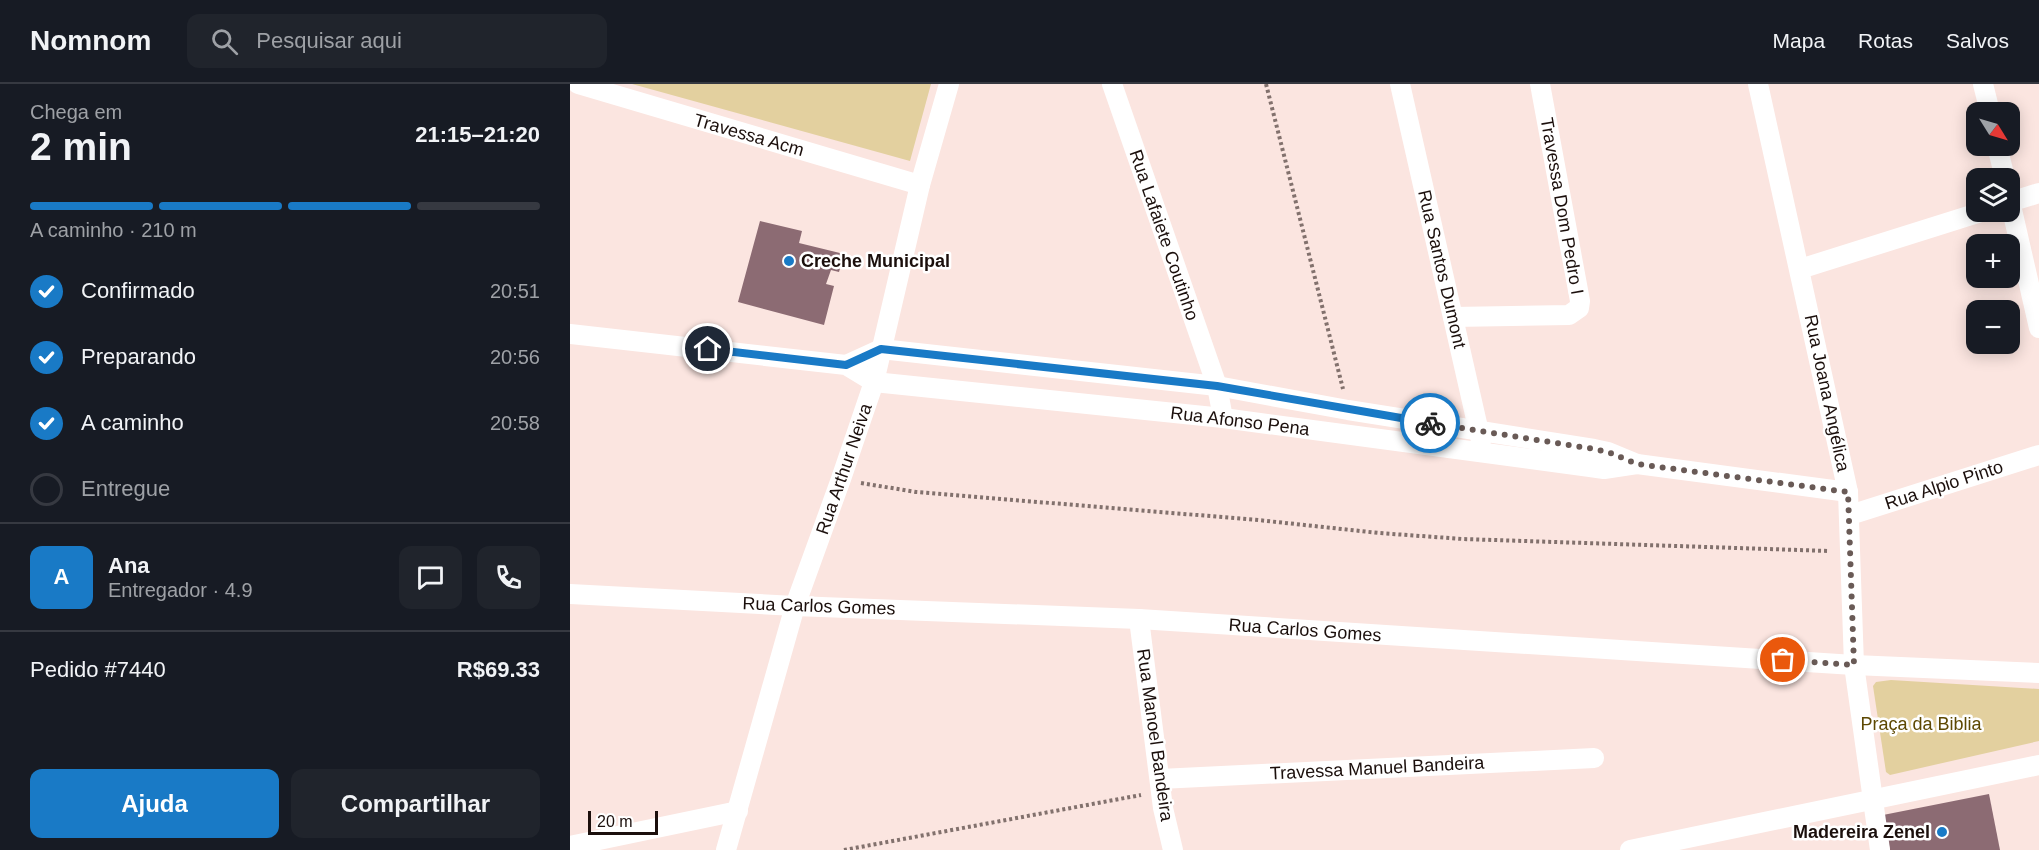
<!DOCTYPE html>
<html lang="pt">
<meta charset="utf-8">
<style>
:root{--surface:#171b24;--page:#20242c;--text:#f1f3f6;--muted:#9ea1a6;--line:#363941;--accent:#197ac6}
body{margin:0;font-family:Helvetica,sans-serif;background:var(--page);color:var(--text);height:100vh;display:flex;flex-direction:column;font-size:22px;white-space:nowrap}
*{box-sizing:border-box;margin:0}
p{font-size:20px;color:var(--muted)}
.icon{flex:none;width:33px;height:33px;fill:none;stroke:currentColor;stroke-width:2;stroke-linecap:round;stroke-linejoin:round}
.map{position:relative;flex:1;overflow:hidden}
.drawer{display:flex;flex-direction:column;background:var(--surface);width:570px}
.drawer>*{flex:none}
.needle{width:39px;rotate:127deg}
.controls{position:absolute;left:1396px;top:18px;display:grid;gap:12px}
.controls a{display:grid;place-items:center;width:54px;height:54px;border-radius:12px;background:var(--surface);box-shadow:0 3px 15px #0003;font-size:30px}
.scale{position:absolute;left:18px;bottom:15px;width:70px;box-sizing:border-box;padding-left:6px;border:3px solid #1b0f0c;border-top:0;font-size:16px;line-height:21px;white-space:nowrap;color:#1b0f0c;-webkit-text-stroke:4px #fff;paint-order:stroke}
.pin{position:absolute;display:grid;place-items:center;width:51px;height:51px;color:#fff;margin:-26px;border:3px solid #fff;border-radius:50%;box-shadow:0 2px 6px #0007}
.courier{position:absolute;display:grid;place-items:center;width:60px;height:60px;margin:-30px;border:4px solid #197ac6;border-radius:50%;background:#fff;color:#222;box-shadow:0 2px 8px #0007}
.headline em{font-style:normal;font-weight:700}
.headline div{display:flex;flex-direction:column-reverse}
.headline{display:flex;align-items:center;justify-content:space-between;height:102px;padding:0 30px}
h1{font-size:39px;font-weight:700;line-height:45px}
.bar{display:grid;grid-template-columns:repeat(4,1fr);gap:9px 6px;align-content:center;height:72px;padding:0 30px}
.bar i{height:8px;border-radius:4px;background:var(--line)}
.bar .current{background:var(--accent)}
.bar p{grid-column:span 4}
.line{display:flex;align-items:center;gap:15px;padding:0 30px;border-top:2px solid var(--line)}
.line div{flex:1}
.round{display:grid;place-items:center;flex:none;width:63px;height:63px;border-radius:12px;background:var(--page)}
ol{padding:0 30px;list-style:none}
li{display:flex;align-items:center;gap:18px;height:66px}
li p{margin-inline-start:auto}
li .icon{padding:6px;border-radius:50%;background:var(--accent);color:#fff;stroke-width:4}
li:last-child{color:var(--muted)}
li i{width:33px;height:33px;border:3px solid var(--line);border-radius:50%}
.primary-button{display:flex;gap:12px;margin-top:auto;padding:12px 30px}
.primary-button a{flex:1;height:69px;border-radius:12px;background:var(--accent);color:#fff;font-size:24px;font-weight:700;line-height:69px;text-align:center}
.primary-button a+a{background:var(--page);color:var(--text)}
header{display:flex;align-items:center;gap:36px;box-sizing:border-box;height:84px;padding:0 30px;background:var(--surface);border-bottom:2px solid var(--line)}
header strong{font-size:28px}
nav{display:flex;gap:33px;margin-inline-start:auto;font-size:21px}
.search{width:420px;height:54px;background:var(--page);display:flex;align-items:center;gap:15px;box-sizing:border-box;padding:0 21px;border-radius:12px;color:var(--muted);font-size:22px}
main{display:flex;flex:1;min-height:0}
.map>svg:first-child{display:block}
.green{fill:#e3d09f}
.building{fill:#8c6b73}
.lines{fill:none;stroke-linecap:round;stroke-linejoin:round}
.path{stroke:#82716d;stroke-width:4;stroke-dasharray:3 3;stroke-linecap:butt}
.street{stroke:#fff;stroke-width:20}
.done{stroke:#695a56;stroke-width:6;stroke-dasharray:0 10.8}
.route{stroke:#197ac6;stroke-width:8}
.poi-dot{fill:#197ac6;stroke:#fff;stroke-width:2}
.labels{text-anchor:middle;stroke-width:5;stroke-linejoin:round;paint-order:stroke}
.street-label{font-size:18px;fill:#1b0f0c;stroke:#fff}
.poi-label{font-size:18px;font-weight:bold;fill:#1b0f0c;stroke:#fff;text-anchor:start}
.park-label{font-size:18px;fill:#5d4802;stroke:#fff}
</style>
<header>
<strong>Nomnom</strong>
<div class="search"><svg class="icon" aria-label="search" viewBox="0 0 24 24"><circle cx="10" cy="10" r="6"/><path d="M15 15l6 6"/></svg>Pesquisar aqui</div>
<nav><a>Mapa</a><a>Rotas</a><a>Salvos</a></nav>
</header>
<main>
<section class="drawer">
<div class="headline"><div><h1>2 min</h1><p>Chega em</p></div><em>21:15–21:20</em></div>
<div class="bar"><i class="current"></i><i class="current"></i><i class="current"></i><i></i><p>A caminho · 210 m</p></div>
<ol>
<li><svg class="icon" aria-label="check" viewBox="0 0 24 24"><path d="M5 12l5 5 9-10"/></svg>Confirmado<p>20:51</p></li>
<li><svg class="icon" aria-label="check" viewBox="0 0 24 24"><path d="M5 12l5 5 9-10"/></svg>Preparando<p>20:56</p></li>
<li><svg class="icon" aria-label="check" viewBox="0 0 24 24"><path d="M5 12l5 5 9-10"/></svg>A caminho<p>20:58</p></li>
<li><i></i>Entregue</li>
</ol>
<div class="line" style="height:108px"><b class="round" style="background:var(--accent);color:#fff">A</b><div><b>Ana</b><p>Entregador · 4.9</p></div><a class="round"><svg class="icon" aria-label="chat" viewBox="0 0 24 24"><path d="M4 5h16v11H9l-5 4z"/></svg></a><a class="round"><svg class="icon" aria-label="phone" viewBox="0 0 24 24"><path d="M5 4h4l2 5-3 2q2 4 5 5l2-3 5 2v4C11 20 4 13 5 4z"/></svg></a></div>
<div class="line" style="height:78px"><div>Pedido #7440</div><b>R$69.33</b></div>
<div class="primary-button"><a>Ajuda</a><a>Compartilhar</a></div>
</section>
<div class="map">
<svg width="1469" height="766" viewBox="0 0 1469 766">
<rect width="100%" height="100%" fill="#fbe5e0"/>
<!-- green -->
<g class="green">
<path d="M62,0H361L340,77Z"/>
<path d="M1321,596L1469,605V657L1320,691L1316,688L1303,602L1306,598Z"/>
</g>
<!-- building -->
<g class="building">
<path d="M190,137L232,147L229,159L274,170L269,188L261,186L256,200L264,202L254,241L168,218Z"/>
<path d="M1419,710L1430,766H1320L1313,731Z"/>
</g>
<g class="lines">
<!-- path -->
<g class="path">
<path d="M696,0L773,305"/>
<path d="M291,399L346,408L688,436L809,449L893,455L1259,467"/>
<path d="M274,766L571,711"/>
</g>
<!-- street -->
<g class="street">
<path d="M8,0L350,101"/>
<path d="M542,0L647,302L653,334"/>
<path d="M830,0L911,357"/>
<path d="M1188,0L1278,408L1284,581L1310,766"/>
<path d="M1413,0L1420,28"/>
<path d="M1427,62L1435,94"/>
<path d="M1440,117L1469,244"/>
<path d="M1440,118L1469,109"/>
<path d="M1230,185L1411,128"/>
<path d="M883,233L999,231L1009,224L1010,217L970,0"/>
<path d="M0,250L276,281L304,298L653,334L1020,383L1034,385L1067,380"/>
<path d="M276,281L311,265L647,302L778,326L1024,365L1038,368L1067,380L1278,408"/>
<path d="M1280,431L1469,371"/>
<path d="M0,510L225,522L569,535L1284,581L1469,589"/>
<path d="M569,535L593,724L603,766"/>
<path d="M590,695L1024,674"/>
<path d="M0,762L168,727"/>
<path d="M156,766L225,522L271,395L304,298L350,101L379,0"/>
<path d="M1060,766L1469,681"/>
</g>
</g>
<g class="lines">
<!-- done -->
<path class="done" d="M860,339L1024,365L1038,368L1067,380L1278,408L1284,581L1213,576"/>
<!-- route -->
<path class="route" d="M138,265L276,281L311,265L647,302L860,339"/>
</g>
<!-- markers -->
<g class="poi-dot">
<circle cx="219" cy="177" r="6"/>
<circle cx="1372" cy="748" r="6"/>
</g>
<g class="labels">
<!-- street labels -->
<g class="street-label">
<text transform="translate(179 51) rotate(16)" y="6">Travessa Acm</text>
<text transform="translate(992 122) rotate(80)" y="6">Travessa Dom Pedro I</text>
<text transform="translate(594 151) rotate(71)" y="6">Rua Lafaiete Coutinho</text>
<text transform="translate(872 185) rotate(77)" y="6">Rua Santos Dumont</text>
<text transform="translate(1257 309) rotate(78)" y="6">Rua Joana Angélica</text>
<text transform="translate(670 337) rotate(7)" y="6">Rua Afonso Pena</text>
<text transform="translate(274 385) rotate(-71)" y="6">Rua Arthur Neiva</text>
<text transform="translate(1374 401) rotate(-18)" y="6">Rua Alpio Pinto</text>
<text transform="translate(249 522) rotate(2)" y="6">Rua Carlos Gomes</text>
<text transform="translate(735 546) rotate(4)" y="6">Rua Carlos Gomes</text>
<text transform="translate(585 651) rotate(82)" y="6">Rua Manoel Bandeira</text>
<text transform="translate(807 684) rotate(-3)" y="6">Travessa Manuel Bandeira</text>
</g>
<!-- poi labels -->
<g class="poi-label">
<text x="231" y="183">Creche Municipal</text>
<text x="1360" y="754" text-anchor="end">Madereira Zenel</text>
</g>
<!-- park labels -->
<g class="park-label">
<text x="1351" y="646">Praça da Biblia</text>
</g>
</g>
</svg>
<div class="controls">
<a><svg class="needle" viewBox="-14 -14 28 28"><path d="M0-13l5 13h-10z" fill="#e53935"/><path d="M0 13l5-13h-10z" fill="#9ea1a6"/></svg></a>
<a><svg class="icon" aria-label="layers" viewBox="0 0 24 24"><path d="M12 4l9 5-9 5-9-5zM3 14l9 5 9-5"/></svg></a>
<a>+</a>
<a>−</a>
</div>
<div class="scale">20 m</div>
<div class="pin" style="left:1213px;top:576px;background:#ea580c"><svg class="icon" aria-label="bag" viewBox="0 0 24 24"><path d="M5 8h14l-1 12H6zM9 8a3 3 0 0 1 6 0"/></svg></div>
<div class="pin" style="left:138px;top:265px;background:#1f2937"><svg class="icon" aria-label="home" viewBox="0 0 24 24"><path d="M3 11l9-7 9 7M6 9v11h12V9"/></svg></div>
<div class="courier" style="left:860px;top:339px"><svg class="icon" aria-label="bike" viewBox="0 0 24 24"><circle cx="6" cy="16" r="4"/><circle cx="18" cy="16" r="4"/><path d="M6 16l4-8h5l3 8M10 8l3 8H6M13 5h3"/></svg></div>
</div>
</main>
